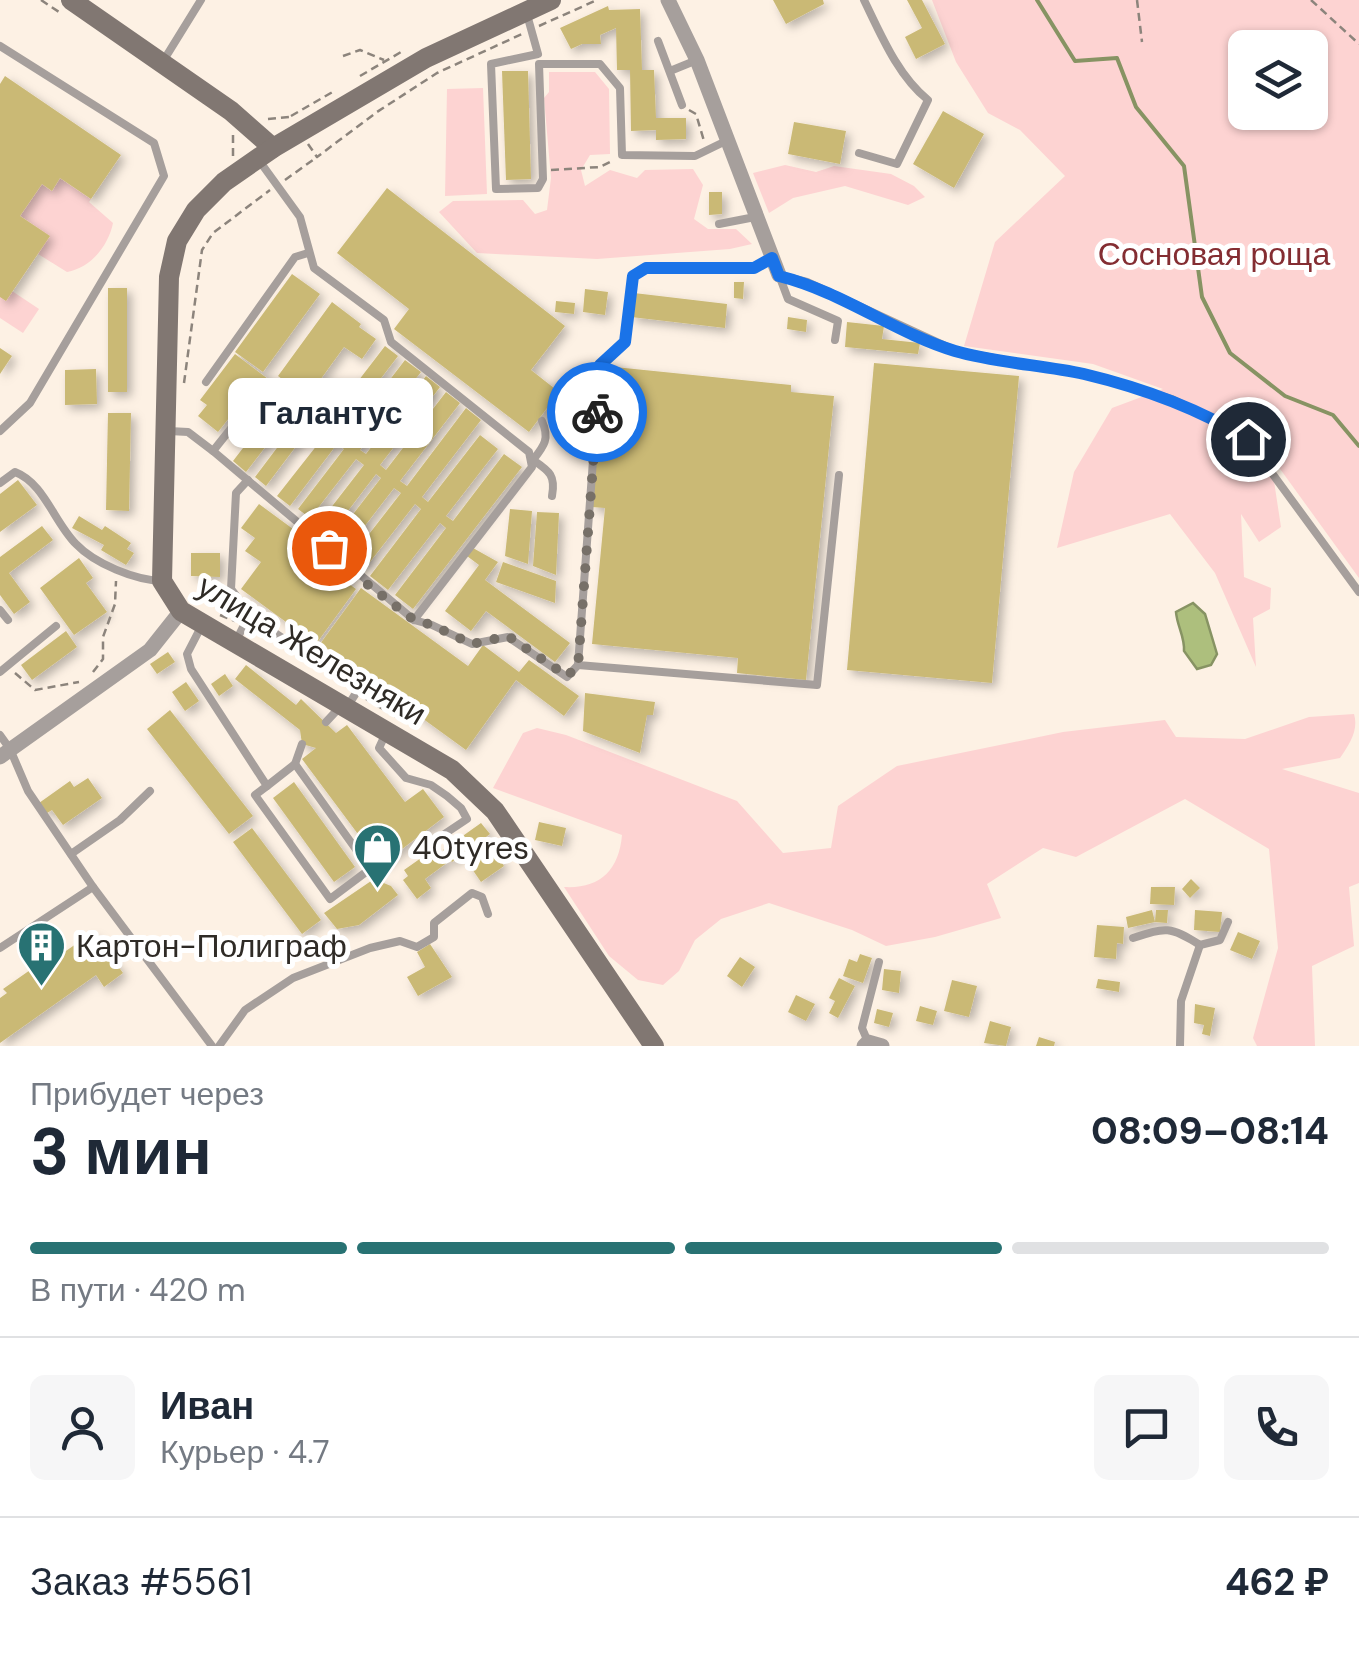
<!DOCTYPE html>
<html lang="ru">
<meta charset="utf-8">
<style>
:root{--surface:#fff;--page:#f6f6f7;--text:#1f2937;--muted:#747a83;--line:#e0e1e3;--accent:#287273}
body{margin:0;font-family:"DM Sans",sans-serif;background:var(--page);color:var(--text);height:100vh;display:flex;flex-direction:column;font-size:38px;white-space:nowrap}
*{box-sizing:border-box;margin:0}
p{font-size:32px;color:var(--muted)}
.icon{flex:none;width:55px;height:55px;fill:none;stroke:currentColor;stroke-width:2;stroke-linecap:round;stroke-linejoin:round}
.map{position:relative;height:1046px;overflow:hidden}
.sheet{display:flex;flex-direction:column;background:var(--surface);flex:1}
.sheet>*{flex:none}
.controls{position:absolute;left:1228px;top:30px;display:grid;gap:20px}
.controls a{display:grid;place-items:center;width:100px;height:100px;border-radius:15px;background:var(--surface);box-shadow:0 2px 8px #0004;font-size:50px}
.pin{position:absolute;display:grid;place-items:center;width:85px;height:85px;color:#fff;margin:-42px;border:5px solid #fff;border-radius:50%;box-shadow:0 2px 10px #0007}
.courier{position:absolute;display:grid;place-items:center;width:100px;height:100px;margin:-50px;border:8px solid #1a73e8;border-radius:50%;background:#fff;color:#222;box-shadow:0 2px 12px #0007}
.bubble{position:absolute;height:70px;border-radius:15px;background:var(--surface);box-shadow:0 2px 8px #0004;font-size:32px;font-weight:800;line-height:70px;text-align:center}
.head em{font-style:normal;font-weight:800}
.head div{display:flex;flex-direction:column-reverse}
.head{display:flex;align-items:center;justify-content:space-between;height:170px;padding:0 30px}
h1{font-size:65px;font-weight:800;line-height:75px}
.bar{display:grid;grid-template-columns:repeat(4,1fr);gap:15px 10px;align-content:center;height:120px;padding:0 30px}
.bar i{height:12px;border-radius:8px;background:var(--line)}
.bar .on{background:var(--accent)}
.bar p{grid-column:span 4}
.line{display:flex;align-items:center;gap:25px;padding:0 30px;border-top:2px solid var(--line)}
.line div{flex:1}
.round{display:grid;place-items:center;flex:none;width:105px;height:105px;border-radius:15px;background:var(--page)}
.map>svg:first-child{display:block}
.green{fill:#fdd3d2;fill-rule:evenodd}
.water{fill:#adbf7d;stroke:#879363;stroke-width:2.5}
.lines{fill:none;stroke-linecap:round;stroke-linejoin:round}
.stream{stroke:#879363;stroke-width:4}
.building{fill:#cab975;filter:url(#shadow)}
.path{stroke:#8c847c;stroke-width:2.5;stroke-dasharray:8 5;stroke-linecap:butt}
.lane{stroke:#a69f9c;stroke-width:8}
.street{stroke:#a69f9c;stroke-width:15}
.secondary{stroke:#817772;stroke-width:20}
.done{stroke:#777068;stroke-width:10;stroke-dasharray:0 18}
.route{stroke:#1a73e8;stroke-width:12}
.labels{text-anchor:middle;stroke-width:10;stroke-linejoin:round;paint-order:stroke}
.park-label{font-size:32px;fill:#842d32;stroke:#fff}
.street-label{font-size:32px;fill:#2f2b26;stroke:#fff}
.poi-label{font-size:32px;fill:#2f2b26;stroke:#fff;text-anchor:start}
</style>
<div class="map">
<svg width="1359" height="1046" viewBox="0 0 1359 1046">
<defs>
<filter id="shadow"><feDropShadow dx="4.5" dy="4.5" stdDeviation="5" flood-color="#0004"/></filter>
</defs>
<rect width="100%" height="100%" fill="#fdf1e4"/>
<!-- green -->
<g class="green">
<path d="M932,0H1359V578L1270,455L1281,527L1259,542L1241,514L1244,577L1271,588L1270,609L1253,618L1256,667L1215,573L1170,514L1057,548L1074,472L1112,408L1163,389L1093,364L964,346L995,242L1065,176L1020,130L988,113L956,62ZM1245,48H1310V112H1245Z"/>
<path d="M549,72H595L609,89L610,154L590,155L581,170L585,186L610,170L637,178L645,170L693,169L703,185L694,219L708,229H736L752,244L730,249L597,259L477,253L439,212L453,201L523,200L535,214L547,210L551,178L544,98L549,92Z"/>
<path d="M483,88L487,194L445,196L447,89Z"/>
<path d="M785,165L816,172L834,166L891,174L914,186L925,197L908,205L845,186L793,198L769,213L753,173Z"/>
<path d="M60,178L91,199L89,202L113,223C108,247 90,268 67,272L38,254L49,236L20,216L42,184L52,191Z"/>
<path d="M12,291L39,309L23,333L0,318V297Z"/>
<path d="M1354,714C1359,730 1349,745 1340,758L1282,769L1359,793V883L1349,887L1354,946L1312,966L1315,1046H1257L1253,1038L1278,948L1269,849L1185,799L1076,857L1043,848L987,884L1001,918L935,937L886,946L852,930L769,903L721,919L695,940L679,971L663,985L638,980L609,956L564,887C599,889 619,871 622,835L493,788L523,733L537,728L566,735L737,801L783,853L831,848L838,806L897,766L1063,732L1165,720L1176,737L1245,739L1309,717Z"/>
</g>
<!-- water -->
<path class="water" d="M1193,603L1205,614L1217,654L1211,665L1197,669L1184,651C1185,637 1177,626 1176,612Z"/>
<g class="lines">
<!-- stream -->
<path class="stream" d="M1037,0L1075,61L1117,58L1136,107L1184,166L1202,297L1230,353L1285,396L1333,415L1359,446"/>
</g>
<!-- building -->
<g class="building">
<path d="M773,0H823L824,4L786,24Z"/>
<path d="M907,0H922L945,44L916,59L905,37L922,28Z"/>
<path d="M608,6L609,10L640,9L642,70H654L656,118H686V139L656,140V130L631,131L630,70H617L616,28L600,35L601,44H582L571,49L560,28Z"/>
<path d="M502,71H528L531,179L506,180Z"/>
<path d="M5,76L121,155L91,199L60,178L52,191L42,184L20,216L50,236L6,301L0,297V84Z"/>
<path d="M943,111L984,134L954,188L913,164Z"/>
<path d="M794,122L846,131L840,164L788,154Z"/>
<path d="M387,188L565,326L531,370L559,392L529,432L394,329L409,309L337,253Z"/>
<path d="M709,192H722V214L709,215Z"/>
<path d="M292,274L320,294L263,372L235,352Z"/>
<path d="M734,282H744L743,299L734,298Z"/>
<rect x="108" y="288" width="19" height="104"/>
<path d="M585,289L608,292L605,315L583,312Z"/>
<path d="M634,293L727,304L725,328L631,317Z"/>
<path d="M556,301L575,303L574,314L555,312Z"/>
<path d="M332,302L361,324L359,327L376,339L362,359L344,347L307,398L278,376Z"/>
<path d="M788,317L807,320L806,332L787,329Z"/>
<path d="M847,322L884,326L882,339L920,343L918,354L845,347Z"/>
<path d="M385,346L398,356L339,433L345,438L405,360L421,372L360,450L366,454L426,376L440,387L380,465L386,470L446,392L460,403L400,481L407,486L466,408L481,420L422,497L428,502L480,435L498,449L446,516L453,521L504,454L522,467L413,609L395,595L446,528L440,523L388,590L370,576L421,509L415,504L366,567L352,556L401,493L394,488L347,549L334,539L381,478L376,474L328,537L316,527L364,465L356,459L310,518L298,509L344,449L337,444L290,506L277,496L325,435L312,425L266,486L255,477L301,416L293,411L246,472L233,461L280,400L257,382L218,432L198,416L207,405L200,400L235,354L326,423Z"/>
<path d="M0,348L12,356L0,374Z"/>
<path d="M874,363L1019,376L992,683L847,670Z"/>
<path d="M605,366L791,385V392L834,396L806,680L737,673L738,658L592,644L605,508L592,507Z"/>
<path d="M96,369L97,404L65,405V370Z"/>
<path d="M108,413H131L129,511L106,510Z"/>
<path d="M18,480L37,505L0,532V494Z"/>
<path d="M259,504L346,568L339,577L356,589L316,644L241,589L261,562L245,551L255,538L241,528Z"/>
<path d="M510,509L532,511L528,564L505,556Z"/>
<path d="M537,512L559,513L556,575L533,566Z"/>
<path d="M79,516L102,530L105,526L131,543L127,549L134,553L126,565L101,550L104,545L72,528Z"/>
<path d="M42,526L53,540L9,573L30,602L14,614L0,595V557Z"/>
<path d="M473,548L498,562L485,580L570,643L555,662L486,611L471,631L445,611L479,565L467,556Z"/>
<path d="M191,553H220V577L191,576Z"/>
<path d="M79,558L93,578L86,583L107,612L74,635L40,588Z"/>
<path d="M503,562L556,581L555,603L496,582Z"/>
<path d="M361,588L468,666L483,645L519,672L529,660L579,696L564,716L516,680L466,750L320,644Z"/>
<path d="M66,631L77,647L32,680L21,665Z"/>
<path d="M168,652L175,662L157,674L150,664Z"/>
<path d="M246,665L296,705L301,699L336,733L347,725L405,802L423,789L444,817L381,865L302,759L316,748L302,744L300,730L235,679Z"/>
<path d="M225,674L233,686L219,696L211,684Z"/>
<path d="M186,682L199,701L185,711L172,692Z"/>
<path d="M585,693L655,702L653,715H647L640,753L583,731Z"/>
<path d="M170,710L253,816L229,834L147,729Z"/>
<path d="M88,778L102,798L63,825L52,810L47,813L39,803L70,781L74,787Z"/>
<path d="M294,782L355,867L334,882L273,798Z"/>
<path d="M539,822L566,828L562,846L535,840Z"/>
<path d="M481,823L490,834L452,862L443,850Z"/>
<path d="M252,828L321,920L302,934L233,842Z"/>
<path d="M492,848L504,866L481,882L468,863Z"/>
<path d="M431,851L436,856L441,852L448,862L425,879L431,888L417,899L403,880L408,876L404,870Z"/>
<path d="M374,879L391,886L398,895L359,925L337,929L324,913Z"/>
<path d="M1191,879L1200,888L1190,898L1182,889Z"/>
<path d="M1151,887H1175L1174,905L1150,904Z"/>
<path d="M1152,910L1155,922L1128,928L1126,917Z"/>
<path d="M1156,910H1168L1167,923L1155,922Z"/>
<path d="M1195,910L1222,912L1220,932L1194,930Z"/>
<path d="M1097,925L1124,927L1123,944L1117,943L1116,959L1094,957Z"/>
<path d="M93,932L123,973L104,987L96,975L0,1043V998L7,993L3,989L33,968L36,972Z"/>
<path d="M1238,932L1260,941L1252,959L1230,950Z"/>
<path d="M430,944L452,977L418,996L407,977L425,967L417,952Z"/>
<path d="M860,954L872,958L863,983L843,976L849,959L857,962Z"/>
<path d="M740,957L755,967L742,987L727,976Z"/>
<path d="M884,969L901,971L899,993L882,990Z"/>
<path d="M839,978L855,986L838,1018L829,1013L835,1001L829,998Z"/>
<path d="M1098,979L1120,982L1119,992L1096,988Z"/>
<path d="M952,980L977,986L969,1017L944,1011Z"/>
<path d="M796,995L815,1004L806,1021L788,1012Z"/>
<path d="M1195,1004L1215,1008L1210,1036L1202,1034L1204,1025L1194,1023Z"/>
<path d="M920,1006L937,1011L933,1025L916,1021Z"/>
<path d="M877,1009L893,1013L889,1027L874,1023Z"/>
<path d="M990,1021L1011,1027L1006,1046L984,1043Z"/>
<path d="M1039,1037L1055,1042L1054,1046H1036Z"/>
</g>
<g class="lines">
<!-- path -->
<g class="path">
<path d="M41,0L59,12"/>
<path d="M1137,0L1142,42"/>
<path d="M1311,0L1359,44"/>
<path d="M539,26L597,0"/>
<path d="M343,56L360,50L384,60"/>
<path d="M360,76L401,52"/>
<path d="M689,110L696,114L704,141"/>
<path d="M291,116L336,90"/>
<path d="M268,119L289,117"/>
<path d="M233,135V157"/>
<path d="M308,144L317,157L377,112L437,73L522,34"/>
<path d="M551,170L600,167L612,161"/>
<path d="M285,180L317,157"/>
<path d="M184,383L202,250L213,233L270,190"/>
<path d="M220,615L235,621"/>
<path d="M93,672L103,659V637L115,604L116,581"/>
<path d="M15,673L35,690L79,682"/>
<path d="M366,699L398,718"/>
</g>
<!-- lane -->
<g class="lane">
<path d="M526,11L538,54L491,64L496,189L538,188L543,179L539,64H600L620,88L622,155L695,156L728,140"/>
<path d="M658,41L682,105"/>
<path d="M0,46L154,143L164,176L30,403L0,431"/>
<path d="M162,63L201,0"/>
<path d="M670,71L697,60"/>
<path d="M859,153L897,164L928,100C898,76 881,35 864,0"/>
<path d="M719,224L755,217"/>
<path d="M772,258L754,268H646L633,277L625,342L600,365L578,665L817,685L839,475"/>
<path d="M835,340L838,321L788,299L779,275L807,282L956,351L1083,374L1145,391L1172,399L1221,423L1247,439L1359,592"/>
<path d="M206,382L295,257L308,253"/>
<path d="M252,402L213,451L414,620L532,467L529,452L391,342L384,320L314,268L300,217L258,159"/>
<path d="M542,421C550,439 544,446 533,460C549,471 556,475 552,496"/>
<path d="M169,431L188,432L213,451"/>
<path d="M248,480L236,493L231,589L254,619"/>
<path d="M0,483L15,472C44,483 54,522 76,544C95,564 135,580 162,581"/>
<path d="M0,610L8,620"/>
<path d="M414,620L432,625L472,644L508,637L567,677L578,665"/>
<path d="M202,625L187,654L191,669L267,786L255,795L330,899L370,869L295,764"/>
<path d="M237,639L243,627L254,619L355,686L356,693L347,707"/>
<path d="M0,672L56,626"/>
<path d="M326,722L340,707"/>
<path d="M0,735L10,749L28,791L93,887"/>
<path d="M385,735L379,748L406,778L431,785L447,796L461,808L467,819L434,841"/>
<path d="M267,786L295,764L302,744"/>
<path d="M71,854L120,820L150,791"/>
<path d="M1133,938C1166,927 1170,926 1200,945"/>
<path d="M0,948L93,887L212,1046"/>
<path d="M868,1042L862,1028L879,962"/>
<path d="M219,1046L245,1010L293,978L370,948L400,941L417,947L434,937V923L472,893L482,897L488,914"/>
<path d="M1180,1046L1181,1001L1200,945L1220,940L1228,922"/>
</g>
<!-- street -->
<g class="street">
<path d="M668,0L697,60L779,275"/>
<path d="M0,757L150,650L181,611"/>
<path d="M864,1046L868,1042L882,1046"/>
</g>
<!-- secondary -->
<g class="secondary">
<path d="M71,0L231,111L273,148"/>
<path d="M551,0L426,58L273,148L224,182L196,210L177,241L169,277L162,581L181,611L452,770L495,811L654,1046"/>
</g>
</g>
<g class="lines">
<!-- done -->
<path class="done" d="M329,548L356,570L363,581L414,620L432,625L472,644L508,636L567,676L578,666L597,412"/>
<!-- route -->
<path class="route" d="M597,412L600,365L625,342L633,276L646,268H754L772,258L779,276C843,292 895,333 955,351C997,363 1042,365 1084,374C1143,388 1196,407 1248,439"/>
</g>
<!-- icons -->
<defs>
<symbol id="shop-pin" viewBox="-11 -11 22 30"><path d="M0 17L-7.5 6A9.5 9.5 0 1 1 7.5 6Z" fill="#287273" stroke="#fff"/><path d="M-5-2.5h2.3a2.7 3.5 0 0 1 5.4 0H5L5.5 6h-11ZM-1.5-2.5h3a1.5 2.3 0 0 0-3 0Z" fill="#fff"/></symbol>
<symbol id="building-pin" viewBox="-11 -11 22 30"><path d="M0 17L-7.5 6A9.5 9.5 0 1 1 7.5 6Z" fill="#287273" stroke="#fff"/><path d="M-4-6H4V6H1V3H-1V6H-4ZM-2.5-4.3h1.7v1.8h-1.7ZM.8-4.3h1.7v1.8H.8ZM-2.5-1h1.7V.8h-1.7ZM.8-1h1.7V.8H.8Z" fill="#fff"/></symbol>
</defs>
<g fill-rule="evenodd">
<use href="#shop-pin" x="350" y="820" width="55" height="75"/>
<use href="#building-pin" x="14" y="918" width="55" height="75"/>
</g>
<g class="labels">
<!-- park labels -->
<g class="park-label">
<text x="1214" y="265">Сосновая роща</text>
</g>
<!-- street labels -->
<g class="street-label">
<text transform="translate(312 650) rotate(31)" y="11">улица Железняки</text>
</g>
<!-- poi labels -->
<g class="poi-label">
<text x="412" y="859">40tyres</text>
<text x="76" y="957">Картон-Полиграф</text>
</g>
</g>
</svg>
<div class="controls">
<a><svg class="icon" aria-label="layers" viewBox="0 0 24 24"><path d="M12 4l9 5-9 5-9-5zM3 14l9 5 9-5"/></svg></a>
</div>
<div class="pin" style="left:329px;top:548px;background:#ea580c"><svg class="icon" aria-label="bag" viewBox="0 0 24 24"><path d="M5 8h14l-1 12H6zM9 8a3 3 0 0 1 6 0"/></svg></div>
<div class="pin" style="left:1248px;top:439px;background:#1f2937"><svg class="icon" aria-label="home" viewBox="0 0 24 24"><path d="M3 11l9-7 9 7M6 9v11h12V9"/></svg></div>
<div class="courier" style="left:597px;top:412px"><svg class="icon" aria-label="bike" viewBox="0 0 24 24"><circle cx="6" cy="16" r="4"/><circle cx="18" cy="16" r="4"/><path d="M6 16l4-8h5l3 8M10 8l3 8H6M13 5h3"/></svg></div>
<div class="bubble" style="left:228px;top:378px;width:205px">Галантус</div>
</div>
<section class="sheet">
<div class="head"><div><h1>3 мин</h1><p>Прибудет через</p></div><em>08:09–08:14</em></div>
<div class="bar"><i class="on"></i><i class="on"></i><i class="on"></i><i></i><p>В пути · 420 m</p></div>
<div class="line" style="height:180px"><a class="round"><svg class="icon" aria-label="person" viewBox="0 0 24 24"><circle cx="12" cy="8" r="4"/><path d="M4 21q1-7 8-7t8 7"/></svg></a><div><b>Иван</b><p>Курьер · 4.7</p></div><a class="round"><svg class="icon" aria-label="chat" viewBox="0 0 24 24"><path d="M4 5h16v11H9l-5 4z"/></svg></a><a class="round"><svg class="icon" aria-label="phone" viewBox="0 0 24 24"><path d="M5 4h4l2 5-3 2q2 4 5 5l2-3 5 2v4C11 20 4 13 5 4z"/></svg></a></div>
<div class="line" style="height:130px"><div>Заказ #5561</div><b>462 ₽</b></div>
</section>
